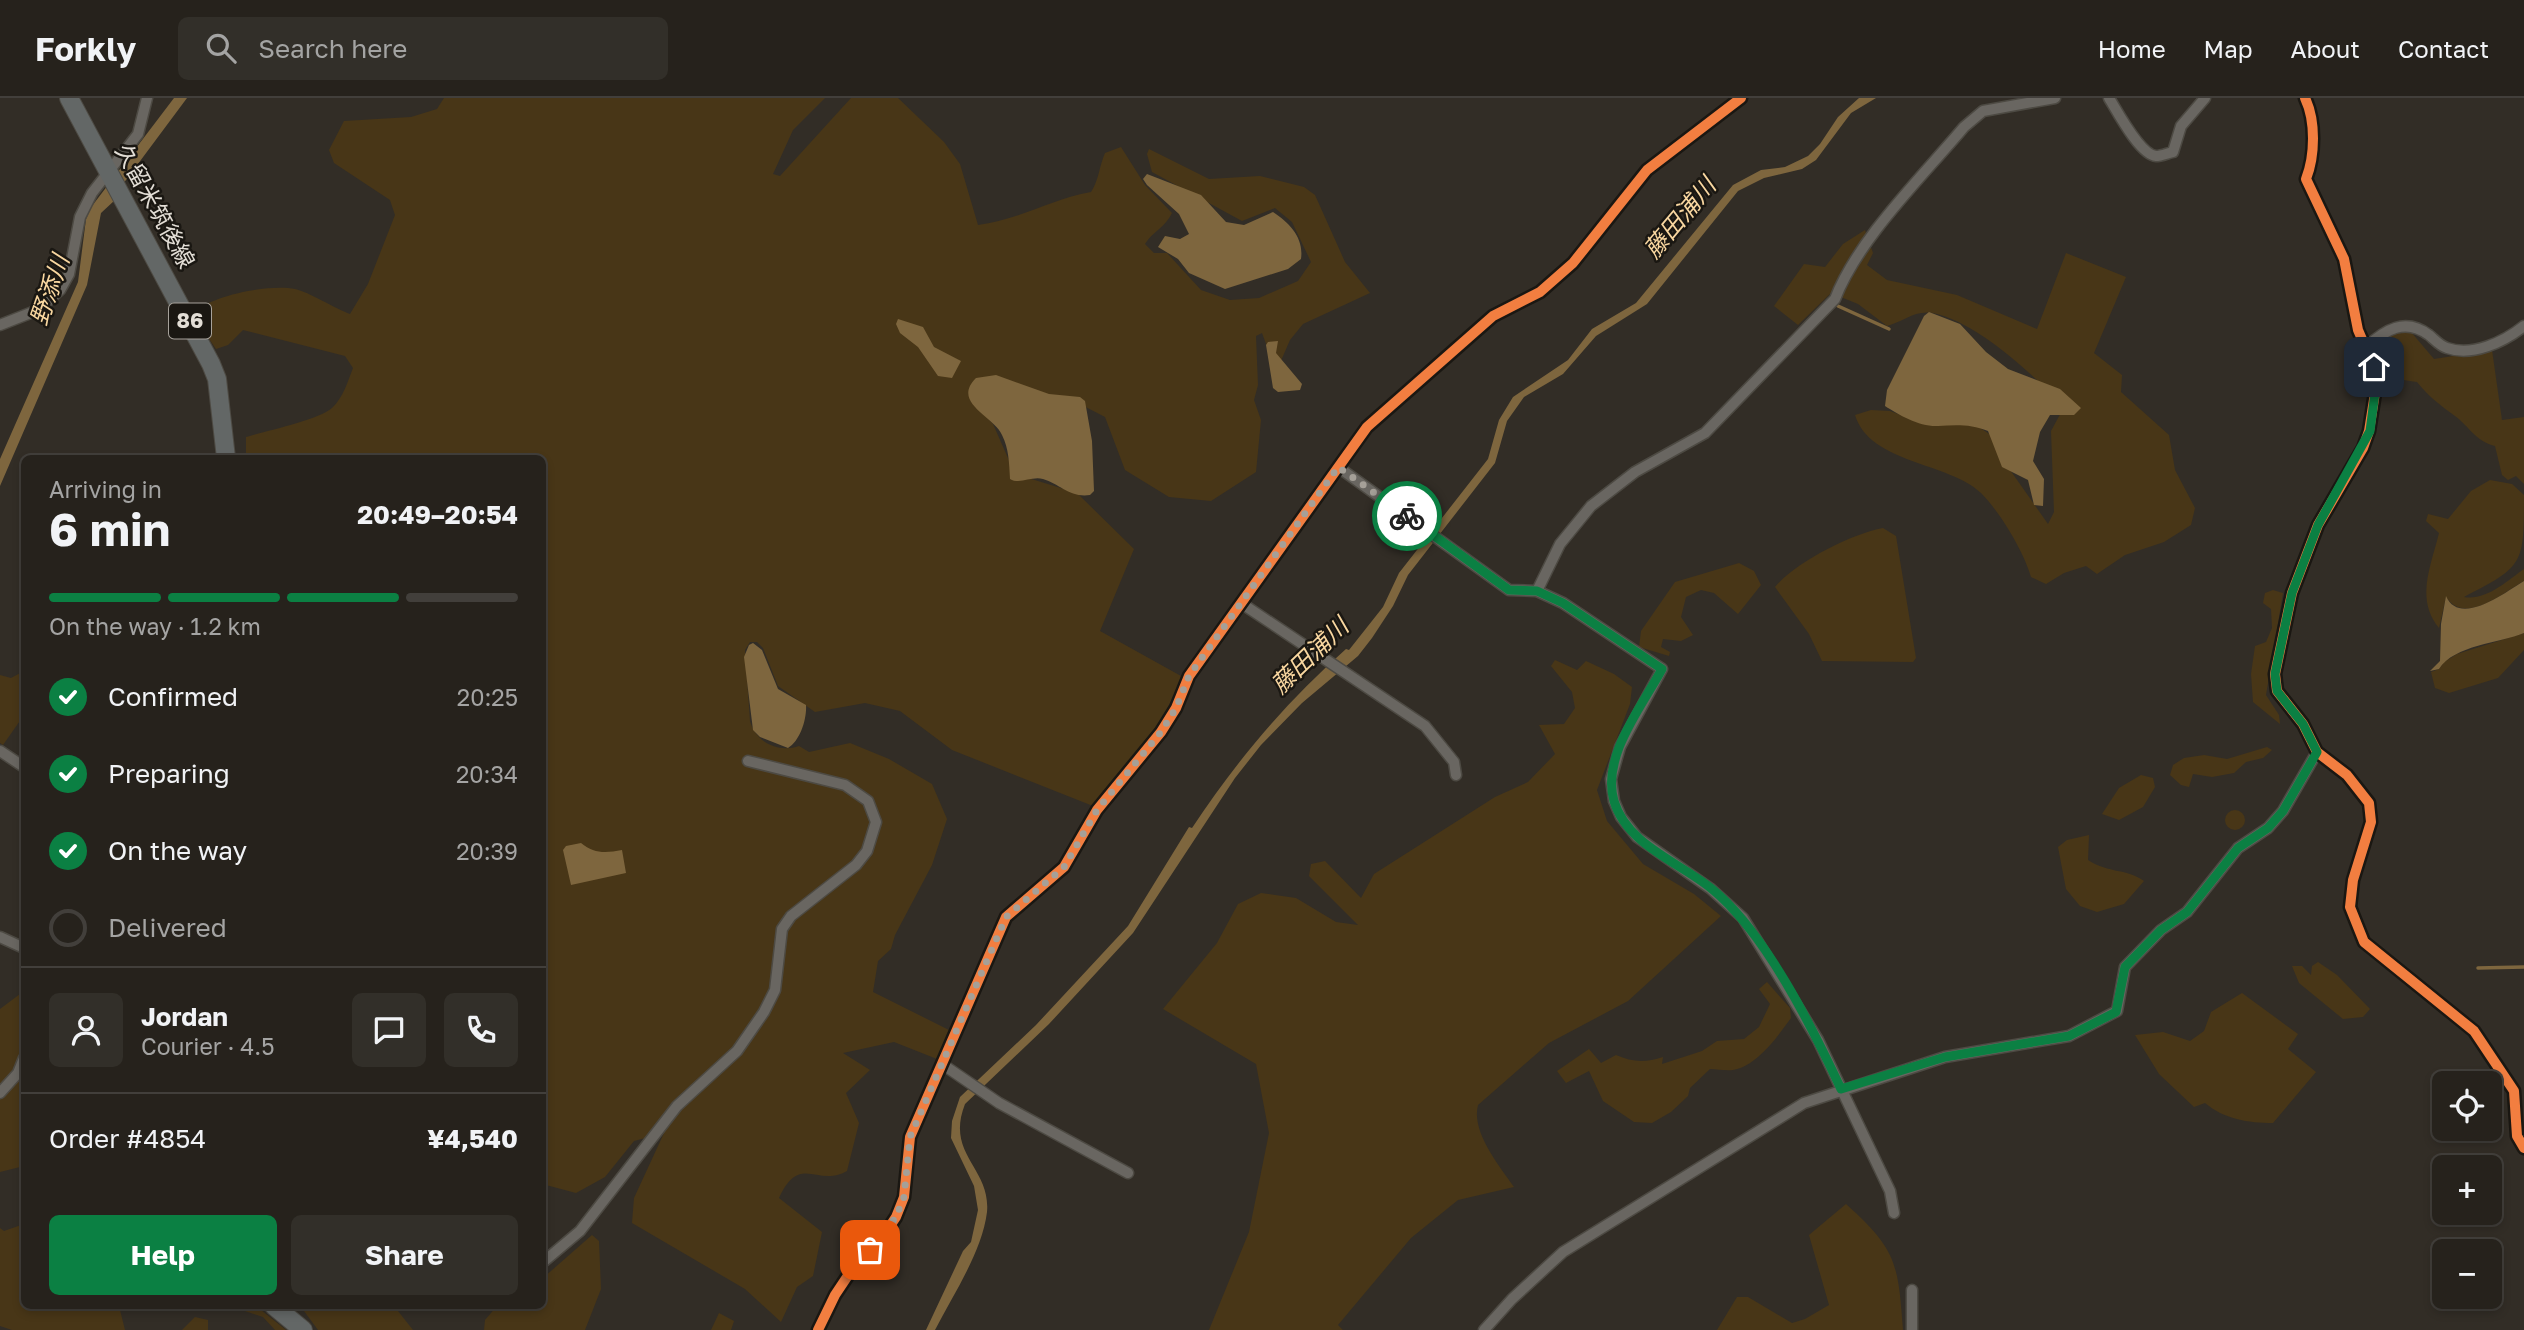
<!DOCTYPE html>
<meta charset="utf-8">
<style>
:root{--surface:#26221c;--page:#322f29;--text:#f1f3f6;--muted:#a4a4a3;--line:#423f3b;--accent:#0b8043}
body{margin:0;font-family:"Golos Text","Noto Sans JP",sans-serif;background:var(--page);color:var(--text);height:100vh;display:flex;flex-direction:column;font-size:26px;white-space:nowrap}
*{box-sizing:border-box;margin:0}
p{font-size:23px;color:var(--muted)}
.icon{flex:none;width:38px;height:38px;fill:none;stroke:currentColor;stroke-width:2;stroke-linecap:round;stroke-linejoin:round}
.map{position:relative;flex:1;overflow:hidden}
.panel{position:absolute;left:21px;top:357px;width:525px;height:854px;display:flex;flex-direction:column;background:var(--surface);border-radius:10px;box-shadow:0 4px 10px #0003,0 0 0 2px var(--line)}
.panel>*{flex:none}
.fabs{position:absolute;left:2432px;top:973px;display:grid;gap:14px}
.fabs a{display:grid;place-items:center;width:70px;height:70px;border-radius:10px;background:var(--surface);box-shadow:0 4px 10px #0003,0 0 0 2px var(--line);font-size:35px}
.pin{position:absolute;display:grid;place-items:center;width:60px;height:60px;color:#fff;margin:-30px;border-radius:14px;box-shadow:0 4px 10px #0006}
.courier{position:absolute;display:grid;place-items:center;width:70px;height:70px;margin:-35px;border:5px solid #0b8043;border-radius:50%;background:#fff;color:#222;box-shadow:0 2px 9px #0007}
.headline em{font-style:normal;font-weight:700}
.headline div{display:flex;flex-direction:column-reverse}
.headline{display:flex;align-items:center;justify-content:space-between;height:119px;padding:0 28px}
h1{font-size:46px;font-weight:700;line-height:52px}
.bar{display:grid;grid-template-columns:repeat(4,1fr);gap:10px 7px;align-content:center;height:84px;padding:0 28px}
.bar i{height:9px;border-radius:5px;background:var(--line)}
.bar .on{background:var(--accent)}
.bar p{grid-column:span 4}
.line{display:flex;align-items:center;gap:18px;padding:0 28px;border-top:2px solid var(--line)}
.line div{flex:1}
.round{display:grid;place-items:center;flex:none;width:74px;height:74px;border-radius:10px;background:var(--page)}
ol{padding:0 28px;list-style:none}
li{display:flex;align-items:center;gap:21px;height:77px}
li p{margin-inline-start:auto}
li .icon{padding:7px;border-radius:50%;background:var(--accent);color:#fff;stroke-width:4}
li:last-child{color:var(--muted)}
li i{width:38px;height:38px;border:4px solid var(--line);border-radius:50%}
.action{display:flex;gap:14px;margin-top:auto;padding:14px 28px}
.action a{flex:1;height:80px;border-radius:10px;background:var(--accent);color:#fff;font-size:28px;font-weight:700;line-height:80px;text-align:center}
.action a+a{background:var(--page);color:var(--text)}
header{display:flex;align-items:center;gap:42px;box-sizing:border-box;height:98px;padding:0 35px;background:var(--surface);border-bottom:2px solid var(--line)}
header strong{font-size:33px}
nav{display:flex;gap:38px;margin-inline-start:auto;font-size:24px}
.search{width:490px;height:63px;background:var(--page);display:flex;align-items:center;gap:18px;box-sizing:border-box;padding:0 24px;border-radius:10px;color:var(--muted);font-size:26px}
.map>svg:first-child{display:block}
.green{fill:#483617}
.water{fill:#7e663e}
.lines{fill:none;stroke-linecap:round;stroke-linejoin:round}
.stream{stroke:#7e663e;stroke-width:3.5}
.street-casing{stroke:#4d4a43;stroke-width:13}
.primary-casing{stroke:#4d4a43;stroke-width:20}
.street{stroke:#696661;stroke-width:10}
.primary{stroke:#636766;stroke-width:18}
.cycleway-casing{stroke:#1a1712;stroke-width:15}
.cycleway{stroke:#f27e40;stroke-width:10}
.done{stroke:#a5a098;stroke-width:7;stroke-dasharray:0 12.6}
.route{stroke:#0b8043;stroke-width:9}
.labels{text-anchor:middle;stroke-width:5;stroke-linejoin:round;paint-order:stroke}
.shield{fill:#1a1712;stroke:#a7a29b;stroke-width:2}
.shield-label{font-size:21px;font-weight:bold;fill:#e3ded6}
.street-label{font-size:23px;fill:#e3ded6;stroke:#1a1712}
.water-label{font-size:24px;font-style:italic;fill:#f9d7a0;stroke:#1a1712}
</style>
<header>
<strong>Forkly</strong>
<div class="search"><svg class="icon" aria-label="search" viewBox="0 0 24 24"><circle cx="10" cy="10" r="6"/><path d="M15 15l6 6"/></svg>Search here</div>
<nav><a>Home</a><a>Map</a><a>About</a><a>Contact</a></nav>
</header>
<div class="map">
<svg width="2524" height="1232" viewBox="0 0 2524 1232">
<rect width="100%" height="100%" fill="#322d26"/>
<!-- green -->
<g class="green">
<path d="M444,0H825L793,32L773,76L780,78L851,0H898L944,44L960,66L978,127C1019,122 1051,101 1091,94C1099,82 1099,69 1105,55L1121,49L1145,87L1172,115C1165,130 1153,133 1145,146L1154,155H1167L1201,192L1230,202L1259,200L1298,183L1311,164L1292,124L1275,110L1242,123L1152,74L1147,56L1149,51L1209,81L1260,78L1304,89L1315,97L1345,164L1370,195L1303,226L1290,242L1280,265L1269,254L1262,235L1256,238L1258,287L1254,302L1261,322L1256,374L1211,403L1169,399L1125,372L1105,319L1076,304H973L993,326L1015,376L1077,395L1134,451L1100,533L1181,578C1163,634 1127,662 1093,708L952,652L900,613L865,605L815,614L778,588L763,550L757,544H750L745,552L750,623C756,645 779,655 799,648L809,654L850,645L889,661L932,686L947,721L932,767L895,837L891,851L878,863L873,894L949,932L937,961L894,944L843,955L870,972L846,995L859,1025L847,1073C817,1090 800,1054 779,1100L822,1134L813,1178L797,1189L781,1224L745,1191L632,1125L634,1100L664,1035L634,1043L605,1079L576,1095L546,1087L543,1082L542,360H246V339C266,333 318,322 332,310C343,300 348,283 353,270L345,258L243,232L228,247L216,251L192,216C211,197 269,186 295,191C309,194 334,210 350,216L368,186L395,117L390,102L334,65L329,52L344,23L411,19L437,11Z"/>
<path d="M1865,132L1873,155L1867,167L1887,182L1957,197L2037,231L2066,155L2126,179L2094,255L2122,277L2121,294L2169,337L2175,372L2195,410L2191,427L2164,444L2125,457L2097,476L2086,468L2064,475L2046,486L2031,479C2024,454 2000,414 1981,395C1949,364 1870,366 1855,317L1871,312L1890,313L1917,323L1974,326L1997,341L2003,362L2048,426L2054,414L2051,333L2064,309C2034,277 1977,224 1933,215C1914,212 1903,224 1887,228L1858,206L1831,195L1798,227L1774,208L1804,166L1825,169L1843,146Z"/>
<path d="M2411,234L2434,261L2492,252L2502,322L2524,319V386L2516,378L2508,382L2502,377L2495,348C2475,343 2470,329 2455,318C2440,307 2429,299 2417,284C2387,280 2380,279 2372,248L2387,235Z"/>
<path d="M2490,382L2512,386L2524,397C2524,467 2524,468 2464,499C2486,503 2507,483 2524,471V483C2504,494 2465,528 2446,499L2439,530C2415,501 2431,468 2439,435L2426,423L2428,416L2448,421L2471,393Z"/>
<path d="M1883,430L1896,438L1916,560L1913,564L1822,563L1809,536L1775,489C1796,464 1851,436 1883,430Z"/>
<path d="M1739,465L1754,473L1761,487L1738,516L1714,495L1701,492L1686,499L1681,519L1693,537L1681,543L1663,541L1661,549L1670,554L1669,558L1639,549L1641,533L1675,484Z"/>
<path d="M2273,492L2283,495L2266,597L2279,617L2280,626L2253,604L2251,576L2255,548L2266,544L2272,530L2271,511L2263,505L2265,495Z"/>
<path d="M2524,535V552L2498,580L2449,595L2435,590L2431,574L2439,571L2444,564L2457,556Z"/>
<path d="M1555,562L1577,572L1586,563L1614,576L1632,589L1630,606L1597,692L1607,723L1643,766L1694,796L1721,818L1628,903L1549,945L1478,1007C1471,1034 1499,1067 1514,1089L1458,1102L1411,1140L1338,1227L1343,1232H1209L1249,1134L1269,1035L1256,966L1163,911L1217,845L1238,806L1261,795L1296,800L1336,824L1358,827L1309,778L1311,766L1325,763L1361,800L1374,776L1495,699L1528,684L1555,656L1539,627L1564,626L1575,610L1572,594L1551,568Z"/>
<path d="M24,573V617L3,647L0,645V577L11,580Z"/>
<path d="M2267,649L2272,652L2263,660L2246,664L2234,675L2212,679L2193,676L2189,689L2181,687L2170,677L2173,667L2184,660L2204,657L2227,661Z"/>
<path d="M2141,677L2153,680L2155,689L2143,709L2119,722L2102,716L2119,690Z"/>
<circle cx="2235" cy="722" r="10"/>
<path d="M2089,737L2088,762C2110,776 2126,770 2144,783L2124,806L2097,814L2080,808L2066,791L2058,749L2067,742Z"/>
<path d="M2318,864L2337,877L2370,911L2363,919L2343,921L2299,885L2292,868H2302L2311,877L2312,868Z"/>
<path d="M1767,884L1790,910L1791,920C1778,938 1757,968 1733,972C1726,973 1717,971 1710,971L1690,990L1688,998L1671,1014L1652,1025L1634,1024L1603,1003L1589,973L1566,985L1557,973L1589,951L1601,965L1616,957C1632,964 1645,965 1663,959L1662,966L1702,953L1717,943L1744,941L1759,929L1770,906L1759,891Z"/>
<path d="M24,893L22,955L24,1068L0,1074V911Z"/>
<path d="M2242,895L2298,936L2288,951L2316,974L2273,1025C2248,1025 2224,1021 2205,1005L2194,1009L2159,976L2135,937L2163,934L2190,943L2204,933L2211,914Z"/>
<path d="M1846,1106C1897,1152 1898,1165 1903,1232H1717L1737,1199H1748L1792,1225L1805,1221L1829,1207L1809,1137Z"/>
<path d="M24,1126V1208H119L125,1232H12L0,1228V1130L4,1133Z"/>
<path d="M592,1137L599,1143L601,1191L585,1232H484L485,1222L497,1208H542L543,1180Z"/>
<path d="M230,1208H256L286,1232H275L263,1219Z"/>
<path d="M306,1208H394L413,1232H318L304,1213Z"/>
<path d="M719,1215L734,1223L731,1232H711Z"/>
<path d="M195,1219L208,1222V1232H182Z"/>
</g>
<!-- water -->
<g class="water">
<path d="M174,0H187L123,86L115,102L101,115L87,187L0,388V361L78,184L86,121L92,108Z"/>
<path d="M1859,0H1876L1851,15L1816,62L1802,71L1764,80L1738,93L1647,206L1596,238L1563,276L1524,299L1507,323L1495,365L1408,477L1393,508L1372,540L1358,558L1302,605L1261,647L1235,680L1133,835L1049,926L965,1006C945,1057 991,1069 987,1114C982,1154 954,1195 935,1232H926L963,1153L971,1144L978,1112L974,1088L951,1040L952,1023L960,999L1036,927L1128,828L1189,729L1192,730C1237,662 1287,603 1346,551L1349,552L1383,509L1399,475L1488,361L1499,322L1513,299L1568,262L1592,231L1636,205L1733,87L1761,72L1785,69L1808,58L1820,46L1838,19Z"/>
<path d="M1147,76L1201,97L1226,124L1244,127L1273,114C1290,125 1304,140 1301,161L1288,171L1225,191L1189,175L1178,161L1158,149L1165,138L1180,141L1189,136L1179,116L1147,87L1143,81Z"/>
<path d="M1929,214L1960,226L1986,254L2008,271L2060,291L2081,310L2074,317H2050L2040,334L2033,363L2044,381L2043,408L2034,407L2028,382L2002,369L1988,333C1971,326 1956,327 1938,328C1920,329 1899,317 1885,308L1887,292L1924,218Z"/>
<path d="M898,221L923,229L934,249L961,263L952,280L938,278L918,249L900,235L896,226Z"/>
<path d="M1278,243L1276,255L1302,286L1300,292L1278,294L1273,290L1266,247L1268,244Z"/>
<path d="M996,277L1049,296L1080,299L1085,303L1092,343L1094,393L1090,397C1070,400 1060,386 1043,381C1031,378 1020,387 1010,381C1009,365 1009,351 1002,337C994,318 951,305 976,280Z"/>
<path d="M2524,483V535C2500,545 2454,547 2439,571L2430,573L2440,563L2441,526L2446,498C2460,530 2507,493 2524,483Z"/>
<path d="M753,545L762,552L778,591L806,607C807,621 800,643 788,650L760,639L753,632L744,559L749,547Z"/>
<path d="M581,745C594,756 606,755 622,752L626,775L571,787L563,752L566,748Z"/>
</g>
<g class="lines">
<!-- stream -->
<g class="stream">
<path d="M1838,208L1889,231"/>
<path d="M2478,870L2524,869"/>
</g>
<defs>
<g id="street">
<path d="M2109,0C2117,13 2140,57 2156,58C2161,58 2168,55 2173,54L2181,28L2205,0"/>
<path d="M2305,0C2316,23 2315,58 2306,81L2344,161L2358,232L2374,269L2375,295L2369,333L2363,350L2318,427L2292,495L2275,576L2277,593L2303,626L2317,654L2347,677L2369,705L2371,724L2353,782L2350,809L2364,844L2474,933L2514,993L2517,1038L2524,1050"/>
<path d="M0,227L38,212L60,192L69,176L80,119L92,95L138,36L147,0"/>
<path d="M2366,249C2385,232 2405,219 2429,237C2434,241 2440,248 2447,250C2472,259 2504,244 2524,228"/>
<path d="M1338,369L1509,492L1537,493L1563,505L1662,571L1620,649L1611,681L1614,703L1621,719L1637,739L1711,791L1743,820L1818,942L1890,1093L1894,1115"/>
<path d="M1537,493L1560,446L1591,408L1635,374L1705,335L1835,201C1858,141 1922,79 1964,29L1983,13L2055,0"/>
<path d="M1241,505L1425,628L1454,664L1456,677"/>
<path d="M0,653L24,669"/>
<path d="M0,839L24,850"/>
<path d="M942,966L999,1005L1128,1075"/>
<path d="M0,995L18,975L24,960"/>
<path d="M542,1165L580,1133L677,1008L737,953L764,914L775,892L782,831L791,818L856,767L867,753L876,724L868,703L845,687L748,663"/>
<path d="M1912,1192V1232"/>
<path d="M818,1232L835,1197L857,1164L882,1140L896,1119L904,1099L910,1039L1006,819L1064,769L1097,712L1161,634L1176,610L1189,578L1367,329L1493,218L1540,194L1573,165L1647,72L1741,0"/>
<path d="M1484,1232L1512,1201L1563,1154L1804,1005L1945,959L2069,938L2117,913L2125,869L2161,832L2187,814L2238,750L2268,730L2283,713L2317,654"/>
</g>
<g id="primary">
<path d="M69,0L211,266L217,281L226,360"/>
<path d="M274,1208L303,1232"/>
</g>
</defs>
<!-- street casing -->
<use href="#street" class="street-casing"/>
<!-- primary casing -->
<use href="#primary" class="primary-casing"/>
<!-- street -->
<use href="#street" class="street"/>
<!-- primary -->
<use href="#primary" class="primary"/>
<defs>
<g id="cycleway">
<path d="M2305,0C2316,23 2315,58 2306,81L2344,161L2358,232L2374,269L2375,295L2369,333L2363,350L2318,427L2292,495L2275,576L2277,593L2303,626L2317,654L2347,677L2369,705L2371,724L2353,782L2350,809L2364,844L2474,933L2514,993L2517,1038L2524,1050"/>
<path d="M818,1232L835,1197L857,1164L882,1140L896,1119L904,1099L910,1039L1006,819L1064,769L1097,712L1161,634L1176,610L1189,578L1367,329L1493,218L1540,194L1573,165L1647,72L1741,0"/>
</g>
</defs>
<!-- cycleway casing -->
<use href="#cycleway" class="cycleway-casing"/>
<!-- cycleway -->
<use href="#cycleway" class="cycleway"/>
</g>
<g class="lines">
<!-- done -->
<path class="done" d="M870,1152L896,1119L904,1099L910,1039L1006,819L1064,769L1097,712L1161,634L1176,610L1189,578L1338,369L1407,418"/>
<!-- route -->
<path class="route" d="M1407,418L1509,492L1537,493L1563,505L1662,571C1642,608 1601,659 1614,703C1627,747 1679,764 1712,791C1765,834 1812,929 1841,991L1945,959L2069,938L2116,914L2125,869L2161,832L2187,814L2238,750L2268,730L2283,713L2317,654L2303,626L2277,593L2275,576L2292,495L2318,427L2370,333L2375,295L2374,269"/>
</g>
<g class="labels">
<!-- shield labels -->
<rect class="shield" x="169" y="205.5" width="42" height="35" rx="5"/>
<g class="shield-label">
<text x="190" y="230">86</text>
</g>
<!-- street labels -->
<g class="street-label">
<text transform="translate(155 108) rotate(61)" y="8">久留米筑後線</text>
</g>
<!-- water labels -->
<g class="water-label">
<text transform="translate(1680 120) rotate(-50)" y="8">藤田浦川</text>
<text transform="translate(50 192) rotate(-71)" y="8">野添川</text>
<text transform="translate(1310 558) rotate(-44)" y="8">藤田浦川</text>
</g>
</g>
</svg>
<div class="fabs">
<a><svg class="icon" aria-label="locate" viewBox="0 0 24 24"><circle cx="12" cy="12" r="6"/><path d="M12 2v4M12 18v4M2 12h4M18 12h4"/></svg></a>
<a>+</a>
<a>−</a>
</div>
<div class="pin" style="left:870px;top:1152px;background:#ea580c"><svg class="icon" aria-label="bag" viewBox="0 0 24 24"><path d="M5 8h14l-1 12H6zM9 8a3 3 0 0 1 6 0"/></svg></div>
<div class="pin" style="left:2374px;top:269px;background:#1f2937"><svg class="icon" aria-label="home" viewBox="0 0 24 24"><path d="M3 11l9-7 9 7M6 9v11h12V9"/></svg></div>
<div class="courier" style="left:1407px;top:418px"><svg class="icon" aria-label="bike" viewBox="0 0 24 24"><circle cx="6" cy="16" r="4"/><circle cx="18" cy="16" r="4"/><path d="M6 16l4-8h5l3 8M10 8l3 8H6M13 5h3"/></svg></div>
<section class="panel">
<div class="headline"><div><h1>6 min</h1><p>Arriving in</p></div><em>20:49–20:54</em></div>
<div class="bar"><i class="on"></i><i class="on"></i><i class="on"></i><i></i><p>On the way · 1.2 km</p></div>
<ol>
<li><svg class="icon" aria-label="check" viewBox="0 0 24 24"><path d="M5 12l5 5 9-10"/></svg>Confirmed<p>20:25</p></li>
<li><svg class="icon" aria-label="check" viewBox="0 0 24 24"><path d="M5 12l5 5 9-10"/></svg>Preparing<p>20:34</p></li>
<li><svg class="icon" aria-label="check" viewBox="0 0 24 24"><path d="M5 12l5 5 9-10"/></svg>On the way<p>20:39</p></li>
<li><i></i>Delivered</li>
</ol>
<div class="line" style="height:126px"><a class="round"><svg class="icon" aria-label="person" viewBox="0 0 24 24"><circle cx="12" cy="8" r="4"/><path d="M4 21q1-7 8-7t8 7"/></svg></a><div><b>Jordan</b><p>Courier · 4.5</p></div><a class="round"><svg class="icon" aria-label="chat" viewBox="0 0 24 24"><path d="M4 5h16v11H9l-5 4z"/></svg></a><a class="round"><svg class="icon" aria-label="phone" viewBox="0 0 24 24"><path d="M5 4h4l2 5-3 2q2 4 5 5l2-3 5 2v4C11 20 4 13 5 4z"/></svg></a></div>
<div class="line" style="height:91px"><div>Order #4854</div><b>¥4,540</b></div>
<div class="action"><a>Help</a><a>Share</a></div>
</section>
</div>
